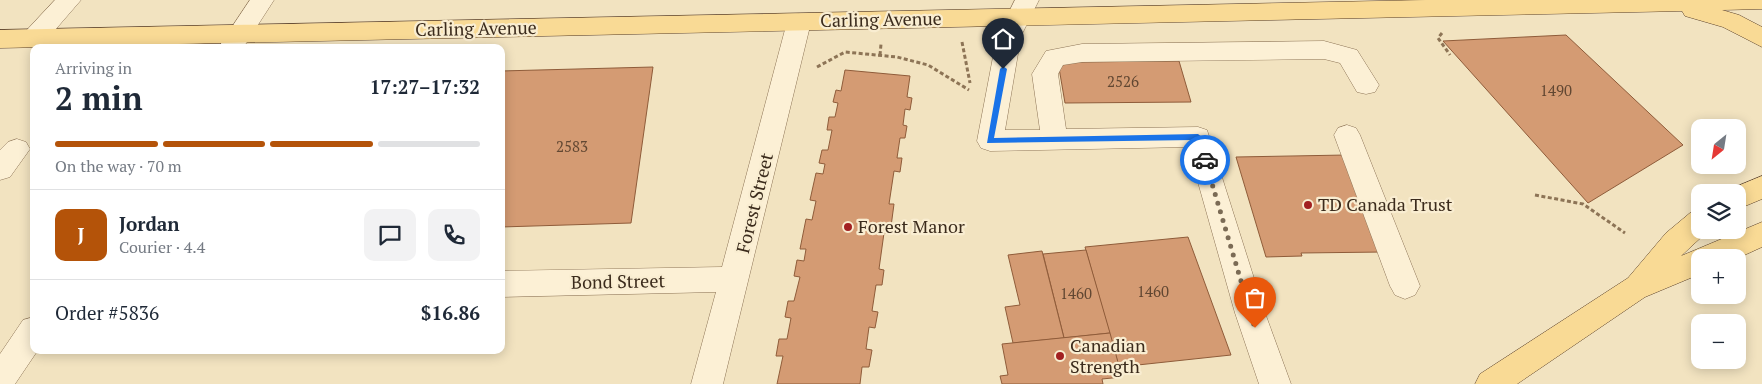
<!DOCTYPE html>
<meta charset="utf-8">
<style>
:root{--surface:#fff;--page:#f2f2f3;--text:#1f2937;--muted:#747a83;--line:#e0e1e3;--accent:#b45309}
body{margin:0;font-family:"PT Serif",serif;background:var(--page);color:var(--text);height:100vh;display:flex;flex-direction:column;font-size:19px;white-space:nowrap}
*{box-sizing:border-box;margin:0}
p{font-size:16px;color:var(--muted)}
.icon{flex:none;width:28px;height:28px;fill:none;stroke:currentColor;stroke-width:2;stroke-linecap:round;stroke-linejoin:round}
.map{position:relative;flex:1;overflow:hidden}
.details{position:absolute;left:30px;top:44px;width:475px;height:310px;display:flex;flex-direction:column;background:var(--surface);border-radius:10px;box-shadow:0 2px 12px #0003}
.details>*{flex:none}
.needle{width:32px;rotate:210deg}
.controls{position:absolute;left:1691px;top:119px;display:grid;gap:10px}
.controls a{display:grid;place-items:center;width:55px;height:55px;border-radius:10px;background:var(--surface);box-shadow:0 2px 12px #0003;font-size:25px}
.pin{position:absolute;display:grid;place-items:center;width:42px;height:42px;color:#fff;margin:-51px -21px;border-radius:50% 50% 50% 0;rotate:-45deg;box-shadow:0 0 5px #0007}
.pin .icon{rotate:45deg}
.courier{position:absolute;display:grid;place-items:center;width:50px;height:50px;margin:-25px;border:4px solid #1a73e8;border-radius:50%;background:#fff;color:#222;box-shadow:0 1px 6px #0007}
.head em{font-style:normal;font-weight:700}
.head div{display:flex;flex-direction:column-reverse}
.head{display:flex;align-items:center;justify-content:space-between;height:85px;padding:0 25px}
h1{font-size:32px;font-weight:700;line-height:38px}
.bar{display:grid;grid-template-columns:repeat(4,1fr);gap:8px 5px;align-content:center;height:60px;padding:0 25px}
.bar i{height:6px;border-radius:4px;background:var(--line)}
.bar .selected{background:var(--accent)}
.bar p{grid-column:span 4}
.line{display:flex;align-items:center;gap:12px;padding:0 25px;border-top:1px solid var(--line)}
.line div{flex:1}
.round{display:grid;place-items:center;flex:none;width:52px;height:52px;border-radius:10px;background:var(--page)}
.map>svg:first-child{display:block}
.building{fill:#d49b73;stroke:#8f5c3a}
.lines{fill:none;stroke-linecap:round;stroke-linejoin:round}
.minor-casing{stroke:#8d7456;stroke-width:1}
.major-casing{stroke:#5b412b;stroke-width:1}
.path{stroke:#8d7456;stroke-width:3;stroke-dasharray:4 2.5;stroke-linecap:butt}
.minor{fill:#fcf0d5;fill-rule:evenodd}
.major{fill:#f9da95;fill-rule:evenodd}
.route{fill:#1a73e8}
.done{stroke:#7b6b55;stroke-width:5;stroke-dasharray:0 9}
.poi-dot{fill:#a22021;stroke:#f9edd1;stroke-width:2}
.labels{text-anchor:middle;stroke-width:4.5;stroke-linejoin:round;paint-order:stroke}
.number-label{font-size:15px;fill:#614732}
.street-label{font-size:18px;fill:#3b2b1c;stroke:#f9edd1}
.poi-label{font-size:18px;fill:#3b2b1c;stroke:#f9edd1;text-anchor:start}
</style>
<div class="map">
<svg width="1762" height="384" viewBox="0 0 1762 384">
<rect width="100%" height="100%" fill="#f2e3c0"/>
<!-- building -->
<g class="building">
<path d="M1566,35L1683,145L1588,203L1443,41Z"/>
<path d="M1179,61L1191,102L1065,103L1058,62Z"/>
<path d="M653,67L631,223L501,227V71Z"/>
<path d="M845,70L910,76L907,97L912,98L910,110L905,109L903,125L907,126L905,138H900L897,158H902L900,172L894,171L889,204H894L890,234L884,233L879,269L884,270L882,285H876L872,311L878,312L875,328L869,327L866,349L872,350L869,367H862L860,384H777L783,356H776L779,339H787L791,318L785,317L788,301H794L800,277L794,276L797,260L804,261L806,249H800L806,219L812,220L816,201L810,200L816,173L823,174L825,164L819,163L822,150H828L832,130H827L829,117H835L838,103L833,102L836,90L841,91Z"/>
<path d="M1346,155L1383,252L1301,253L1302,256L1266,257L1236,157Z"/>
<path d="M1188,237L1231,355L1119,367L1085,247Z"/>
<path d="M1086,250L1110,333L1064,338L1043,254Z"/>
<path d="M1042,251L1064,338L1013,343L1005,307L1020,305L1008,255Z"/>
<path d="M1110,333L1122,377L1102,379L1103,384H1002L1000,376L1008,375L1002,344Z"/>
</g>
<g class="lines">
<defs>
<g id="minor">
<path d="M55,0H81L43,44L34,47L25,44L22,38L25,32Z"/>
<path d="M250,0H274L243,48H218Z"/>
<path d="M1015,0H1039L1021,36L1005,130H1040L1032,74L1046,51L1082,44L1324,41L1357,50L1379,85L1375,92L1366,94L1357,92L1340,63L1324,59L1082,62L1063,65L1058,74L1066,129L1198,127L1207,130L1265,313L1291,384H1259L1235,313L1188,147L990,151L981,148L977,141L997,36Z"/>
<path d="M799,14L807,16L811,22L723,384H691L716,292L501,297V271L722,267L787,22L791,16Z"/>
<path d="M1347,125L1356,128L1360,135L1420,286L1415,295L1405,299L1395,295L1390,286L1334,135L1338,128Z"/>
<path d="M17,139L26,142L30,149L10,177L0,180V150L8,142Z"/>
<path d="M34,317V350H38L15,384H0V354L23,320Z"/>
</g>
<g id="major">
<path d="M1426,0H1762V9L1722,10L1739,15L1762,27V47L1723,27L1685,16L1682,11L0,48V30Z"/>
<path d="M1762,176V199L1738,209V192H1727L1728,190Z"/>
<path d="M1700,209V230H1709L1681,256L1762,222V247L1738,258H1700V274L1645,297L1517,384H1475L1480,374L1628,278L1666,233L1690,213Z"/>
</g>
</defs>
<!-- minor casing -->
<use href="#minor" class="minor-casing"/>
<!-- major casing -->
<use href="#major" class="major-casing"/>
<!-- path -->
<g class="path">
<path d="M1442,33L1438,38L1450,55"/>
<path d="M962,42L970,83"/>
<path d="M880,55L881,44"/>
<path d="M817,67L845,52L897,57L928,65L969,90"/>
<path d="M1535,195L1583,204L1625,233"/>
</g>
<!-- minor -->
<use href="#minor" class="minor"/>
<!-- major -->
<use href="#major" class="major"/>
</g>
<!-- route -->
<path class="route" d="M1003,66L1007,69L994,138L1198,134L1202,137L1209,160L1202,162L1195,140L987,143L1000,69Z"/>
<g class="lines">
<!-- done -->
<path class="done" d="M1205,160L1255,328"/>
</g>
<!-- markers -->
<g class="poi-dot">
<circle cx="1308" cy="205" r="5"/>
<circle cx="848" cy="227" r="5"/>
<circle cx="1060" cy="356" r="5"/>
</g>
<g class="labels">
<!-- number labels -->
<g class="number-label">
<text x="1123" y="87">2526</text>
<text x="1556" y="96">1490</text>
<text x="572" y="152">2583</text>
<text x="1153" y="297">1460</text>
<text x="1076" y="299">1460</text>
</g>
<!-- street labels -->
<g class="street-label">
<text transform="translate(881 20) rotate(-1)" y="6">Carling Avenue</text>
<text transform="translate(476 29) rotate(-1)" y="6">Carling Avenue</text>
<text transform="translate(755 203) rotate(-76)" y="6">Forest Street</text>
<text transform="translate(618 282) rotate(-1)" y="6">Bond Street</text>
</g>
<!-- poi labels -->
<g class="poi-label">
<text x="1318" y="211">TD Canada Trust</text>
<text x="858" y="233">Forest Manor</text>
<text x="1070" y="352">Canadian<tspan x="1070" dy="21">Strength</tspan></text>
</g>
</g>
</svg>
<div class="controls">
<a><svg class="needle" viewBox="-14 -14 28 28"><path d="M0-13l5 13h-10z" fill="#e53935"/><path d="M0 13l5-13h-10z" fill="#747a83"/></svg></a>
<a><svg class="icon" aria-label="layers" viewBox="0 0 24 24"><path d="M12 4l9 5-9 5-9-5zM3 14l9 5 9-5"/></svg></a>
<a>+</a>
<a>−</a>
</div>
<div class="pin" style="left:1255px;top:328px;background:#ea580c"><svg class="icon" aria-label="bag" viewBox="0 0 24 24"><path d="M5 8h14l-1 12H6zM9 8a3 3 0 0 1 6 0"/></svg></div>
<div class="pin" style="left:1003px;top:69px;background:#1f2937"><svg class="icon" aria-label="home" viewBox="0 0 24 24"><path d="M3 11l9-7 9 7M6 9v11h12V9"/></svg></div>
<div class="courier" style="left:1205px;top:160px"><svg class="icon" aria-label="car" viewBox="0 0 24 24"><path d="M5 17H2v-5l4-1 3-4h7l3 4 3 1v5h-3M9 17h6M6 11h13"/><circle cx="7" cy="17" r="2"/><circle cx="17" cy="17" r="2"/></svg></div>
<section class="details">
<div class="head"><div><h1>2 min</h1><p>Arriving in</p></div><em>17:27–17:32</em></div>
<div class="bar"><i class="selected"></i><i class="selected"></i><i class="selected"></i><i></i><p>On the way · 70 m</p></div>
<div class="line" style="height:90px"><b class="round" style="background:var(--accent);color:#fff">J</b><div><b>Jordan</b><p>Courier · 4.4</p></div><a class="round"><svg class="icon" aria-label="chat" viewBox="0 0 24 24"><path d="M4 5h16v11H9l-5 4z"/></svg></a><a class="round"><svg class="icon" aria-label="phone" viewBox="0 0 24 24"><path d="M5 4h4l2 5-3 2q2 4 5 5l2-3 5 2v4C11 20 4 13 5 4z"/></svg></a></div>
<div class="line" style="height:65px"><div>Order #5836</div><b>$16.86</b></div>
</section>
</div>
